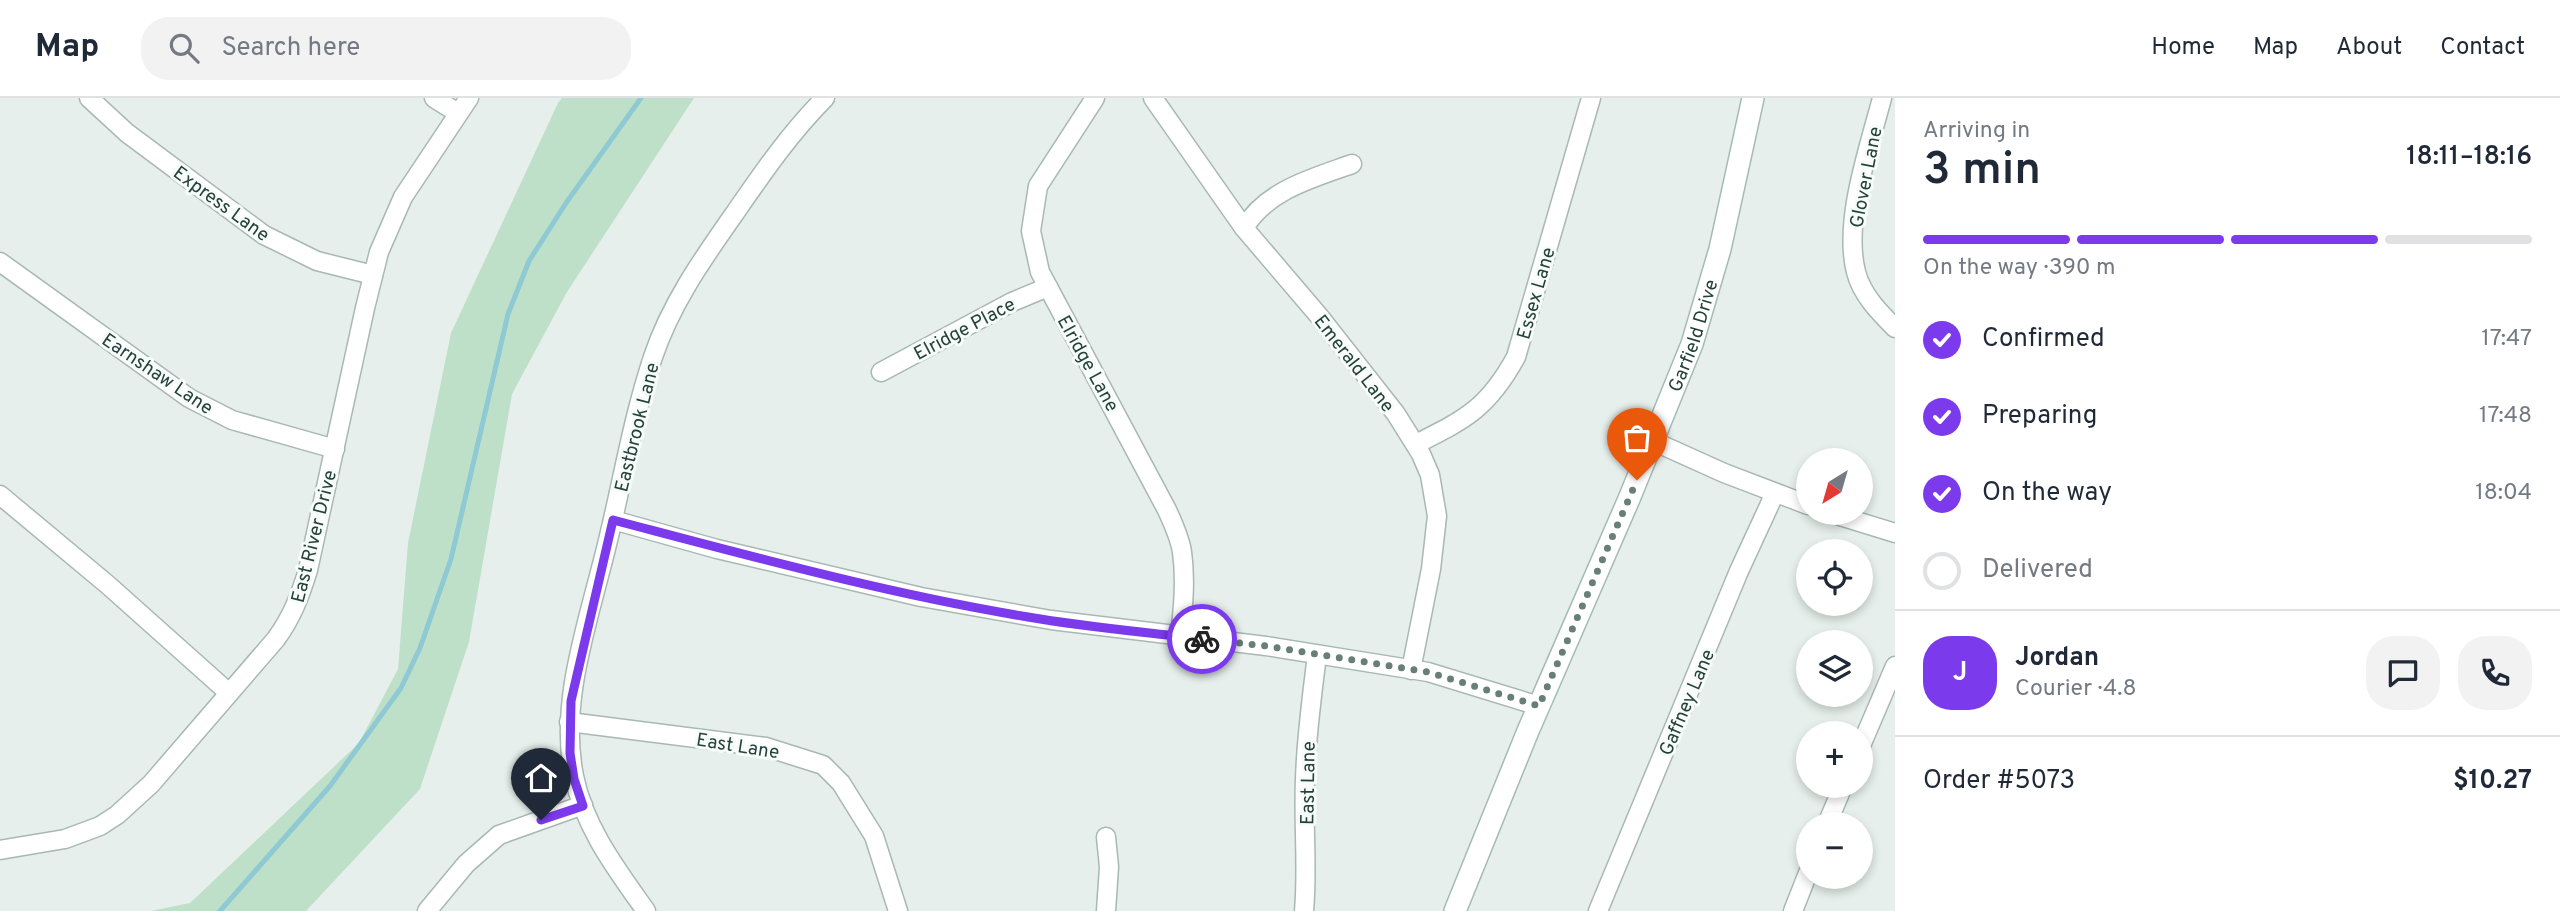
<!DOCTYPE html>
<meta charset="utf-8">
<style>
:root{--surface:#fff;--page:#f2f2f3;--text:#1f2937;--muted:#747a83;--line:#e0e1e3;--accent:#7c3aed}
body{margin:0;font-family:Overpass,sans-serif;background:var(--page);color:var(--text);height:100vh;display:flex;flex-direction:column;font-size:26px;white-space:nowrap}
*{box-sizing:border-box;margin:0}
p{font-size:23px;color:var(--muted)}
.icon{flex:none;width:38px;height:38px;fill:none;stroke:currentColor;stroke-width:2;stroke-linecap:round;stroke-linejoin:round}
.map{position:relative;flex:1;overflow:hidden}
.side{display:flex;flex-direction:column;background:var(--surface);width:665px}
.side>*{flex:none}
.needle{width:46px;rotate:217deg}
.tools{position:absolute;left:1796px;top:350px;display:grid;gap:14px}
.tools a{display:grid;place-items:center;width:77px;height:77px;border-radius:50%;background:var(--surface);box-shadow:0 4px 10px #0003;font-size:35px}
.pin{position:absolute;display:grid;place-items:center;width:60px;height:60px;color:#fff;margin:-72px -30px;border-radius:50% 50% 50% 0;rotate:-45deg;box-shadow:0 0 7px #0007}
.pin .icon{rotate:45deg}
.courier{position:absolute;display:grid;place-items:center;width:70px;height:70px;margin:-35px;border:5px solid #7c3aed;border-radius:50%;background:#fff;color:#222;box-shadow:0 2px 9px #0007}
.overview em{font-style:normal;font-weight:600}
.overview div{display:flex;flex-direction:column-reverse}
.overview{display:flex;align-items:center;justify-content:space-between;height:119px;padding:0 28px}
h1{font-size:46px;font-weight:600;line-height:52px}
.bar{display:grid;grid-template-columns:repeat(4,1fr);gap:10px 7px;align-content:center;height:84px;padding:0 28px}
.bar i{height:9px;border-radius:5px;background:var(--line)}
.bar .selected{background:var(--accent)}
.bar p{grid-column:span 4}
.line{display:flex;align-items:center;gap:18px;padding:0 28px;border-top:2px solid var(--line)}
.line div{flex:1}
.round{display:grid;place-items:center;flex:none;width:74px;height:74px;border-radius:28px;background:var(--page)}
ol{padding:0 28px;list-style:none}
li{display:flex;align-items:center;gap:21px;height:77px}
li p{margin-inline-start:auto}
li .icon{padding:7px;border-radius:50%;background:var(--accent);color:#fff;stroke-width:4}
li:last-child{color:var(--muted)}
li i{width:38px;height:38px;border:4px solid var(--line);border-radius:50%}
header{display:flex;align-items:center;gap:42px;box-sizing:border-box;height:98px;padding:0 35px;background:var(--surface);border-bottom:2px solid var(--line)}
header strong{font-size:33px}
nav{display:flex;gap:38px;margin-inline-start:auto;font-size:24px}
.search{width:490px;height:63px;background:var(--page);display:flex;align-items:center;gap:18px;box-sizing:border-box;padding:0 24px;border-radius:28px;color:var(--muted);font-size:26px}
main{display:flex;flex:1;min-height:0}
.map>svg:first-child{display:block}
.green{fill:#bfe0c8}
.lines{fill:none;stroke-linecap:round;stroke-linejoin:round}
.stream{stroke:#8ec9d4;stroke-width:5}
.street-casing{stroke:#a8b8b2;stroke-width:21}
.secondary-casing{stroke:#a4bbb3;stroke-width:24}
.street{stroke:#fff;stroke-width:18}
.secondary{stroke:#fff;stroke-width:21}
.done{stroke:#687f78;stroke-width:7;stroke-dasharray:0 12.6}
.route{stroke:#7c3aed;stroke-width:9}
.labels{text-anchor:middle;stroke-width:6;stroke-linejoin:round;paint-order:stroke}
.street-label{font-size:19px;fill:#24423a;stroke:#f7fbf9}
</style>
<header>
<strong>Map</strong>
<div class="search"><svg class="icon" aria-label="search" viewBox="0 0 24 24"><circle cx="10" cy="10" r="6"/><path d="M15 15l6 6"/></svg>Search here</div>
<nav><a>Home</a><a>Map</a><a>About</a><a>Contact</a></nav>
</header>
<main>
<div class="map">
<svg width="1895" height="813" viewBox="0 0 1895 813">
<rect width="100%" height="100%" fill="#e6efeb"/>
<!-- green -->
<path class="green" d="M562,0H694L567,194L512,296L469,544L420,691L306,813H151L190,805L359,645L398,571L408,445L451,235L558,5Z"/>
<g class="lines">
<!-- stream -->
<path class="stream" d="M220,813L330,688L401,590L420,550L451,461L508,216L529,163L566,105L641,0"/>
<defs>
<g id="street">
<path d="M89,0L127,35L264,137L317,163L373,177"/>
<path d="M434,0L458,15"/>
<path d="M1095,0L1038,88L1031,133L1040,174L1167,412C1173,425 1180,440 1182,454C1186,482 1183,511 1180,538"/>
<path d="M1153,0L1244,130L1319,218L1396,316L1421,356L1430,377L1437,418L1431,471L1411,572"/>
<path d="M1882,0C1869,50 1843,123 1856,174C1862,197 1879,214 1895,230"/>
<path d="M1244,130C1267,92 1313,80 1352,66"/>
<path d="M0,164L189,300L232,322L335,351"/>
<path d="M881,274L1012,204L1048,189"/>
<path d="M1653,343L1724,375L1808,407"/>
<path d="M1416,346C1466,321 1488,310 1516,259L1591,0"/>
<path d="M0,397L108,487L229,595"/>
<path d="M1830,415L1895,435"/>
<path d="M613,422L717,451L921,499L1051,522L1266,548L1428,574L1539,608"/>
<path d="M569,624L766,649L823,667L841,685L874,738L898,813"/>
<path d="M1860,650L1895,568"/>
<path d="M1827,726L1843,688"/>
<path d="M0,752L65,741L100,728L117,717L151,686L276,541C292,519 300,498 308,472L365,210L379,154L403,99L469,0"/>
<path d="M427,813L466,766L499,737L583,707"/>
<path d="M646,813C617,772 584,729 574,678C560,609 584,537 601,470C620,400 630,328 653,259C671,205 704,159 737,112C764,73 791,34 825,0"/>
<path d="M1106,813L1109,769L1106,739"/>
<path d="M1304,813C1308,769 1303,726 1305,682C1306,640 1312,598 1317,557"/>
<path d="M1598,813L1739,473L1775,395"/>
<path d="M1793,813L1808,775"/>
</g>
<g id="secondary">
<path id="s1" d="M1455,813L1528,633L1629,401L1692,246L1720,151L1753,0"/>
</g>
</defs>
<!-- street casing -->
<use href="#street" class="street-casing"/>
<!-- secondary casing -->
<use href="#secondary" class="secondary-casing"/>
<!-- street -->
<use href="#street" class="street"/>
<!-- secondary -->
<use href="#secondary" class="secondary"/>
</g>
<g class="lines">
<!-- done -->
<path class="done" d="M1202,541L1266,548L1428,574L1539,608L1637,382"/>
<!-- route -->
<path class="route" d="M541,722L583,708L574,681L570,655L571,603L613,422C750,458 888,496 1028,519C1085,529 1144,534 1202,541"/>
</g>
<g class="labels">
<!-- street labels -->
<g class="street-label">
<text transform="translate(1865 79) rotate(-79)" y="7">Glover Lane</text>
<text transform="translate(222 105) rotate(36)" y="7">Express Lane</text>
<text transform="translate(1535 195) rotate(-74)" y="7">Essex Lane</text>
<text transform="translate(964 230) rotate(-28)" y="7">Elridge Place</text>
<text dy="7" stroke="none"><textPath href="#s1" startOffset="623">Garfield Drive</textPath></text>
<text transform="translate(1089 265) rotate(61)" y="7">Elridge Lane</text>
<text transform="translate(1355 265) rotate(52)" y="7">Emerald Lane</text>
<text transform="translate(158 275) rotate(34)" y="7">Earnshaw Lane</text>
<text transform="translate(636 329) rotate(-76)" y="7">Eastbrook Lane</text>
<text transform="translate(313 438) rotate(-76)" y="7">East River Drive</text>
<text transform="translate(1686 604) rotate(-67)" y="7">Gaffney Lane</text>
<text transform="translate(738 647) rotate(9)" y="7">East Lane</text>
<text transform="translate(1307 685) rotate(-89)" y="7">East Lane</text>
</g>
</g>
</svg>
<div class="tools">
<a><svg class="needle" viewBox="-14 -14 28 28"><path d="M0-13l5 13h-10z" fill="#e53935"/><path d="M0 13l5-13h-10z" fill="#747a83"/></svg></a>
<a><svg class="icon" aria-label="locate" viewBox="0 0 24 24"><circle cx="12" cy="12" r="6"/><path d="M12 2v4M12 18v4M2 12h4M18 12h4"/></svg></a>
<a><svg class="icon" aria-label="layers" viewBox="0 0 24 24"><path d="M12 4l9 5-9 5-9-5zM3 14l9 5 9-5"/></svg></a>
<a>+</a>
<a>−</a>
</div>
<div class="pin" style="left:1637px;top:382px;background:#ea580c"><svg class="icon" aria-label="bag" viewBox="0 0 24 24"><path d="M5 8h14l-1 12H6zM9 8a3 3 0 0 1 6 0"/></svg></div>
<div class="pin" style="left:541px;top:722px;background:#1f2937"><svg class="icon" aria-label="home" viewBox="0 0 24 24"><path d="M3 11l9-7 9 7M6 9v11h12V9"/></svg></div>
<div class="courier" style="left:1202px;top:541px"><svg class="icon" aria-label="bike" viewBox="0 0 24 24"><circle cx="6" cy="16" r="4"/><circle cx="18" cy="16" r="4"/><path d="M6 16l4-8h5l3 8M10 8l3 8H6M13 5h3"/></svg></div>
</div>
<section class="side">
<div class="overview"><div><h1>3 min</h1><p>Arriving in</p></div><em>18:11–18:16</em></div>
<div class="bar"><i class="selected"></i><i class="selected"></i><i class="selected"></i><i></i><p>On the way · 390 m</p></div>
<ol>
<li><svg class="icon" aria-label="check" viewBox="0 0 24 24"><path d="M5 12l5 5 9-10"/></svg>Confirmed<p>17:47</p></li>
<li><svg class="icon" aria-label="check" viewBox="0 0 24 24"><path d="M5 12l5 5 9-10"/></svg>Preparing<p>17:48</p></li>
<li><svg class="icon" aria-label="check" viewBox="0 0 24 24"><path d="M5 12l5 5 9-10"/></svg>On the way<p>18:04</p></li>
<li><i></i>Delivered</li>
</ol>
<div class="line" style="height:126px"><b class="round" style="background:var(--accent);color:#fff">J</b><div><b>Jordan</b><p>Courier · 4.8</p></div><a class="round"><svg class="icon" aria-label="chat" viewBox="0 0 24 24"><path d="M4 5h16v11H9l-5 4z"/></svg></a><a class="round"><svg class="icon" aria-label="phone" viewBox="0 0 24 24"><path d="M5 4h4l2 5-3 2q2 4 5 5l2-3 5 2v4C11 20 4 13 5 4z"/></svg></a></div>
<div class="line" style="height:91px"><div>Order #5073</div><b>$10.27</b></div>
</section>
</main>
